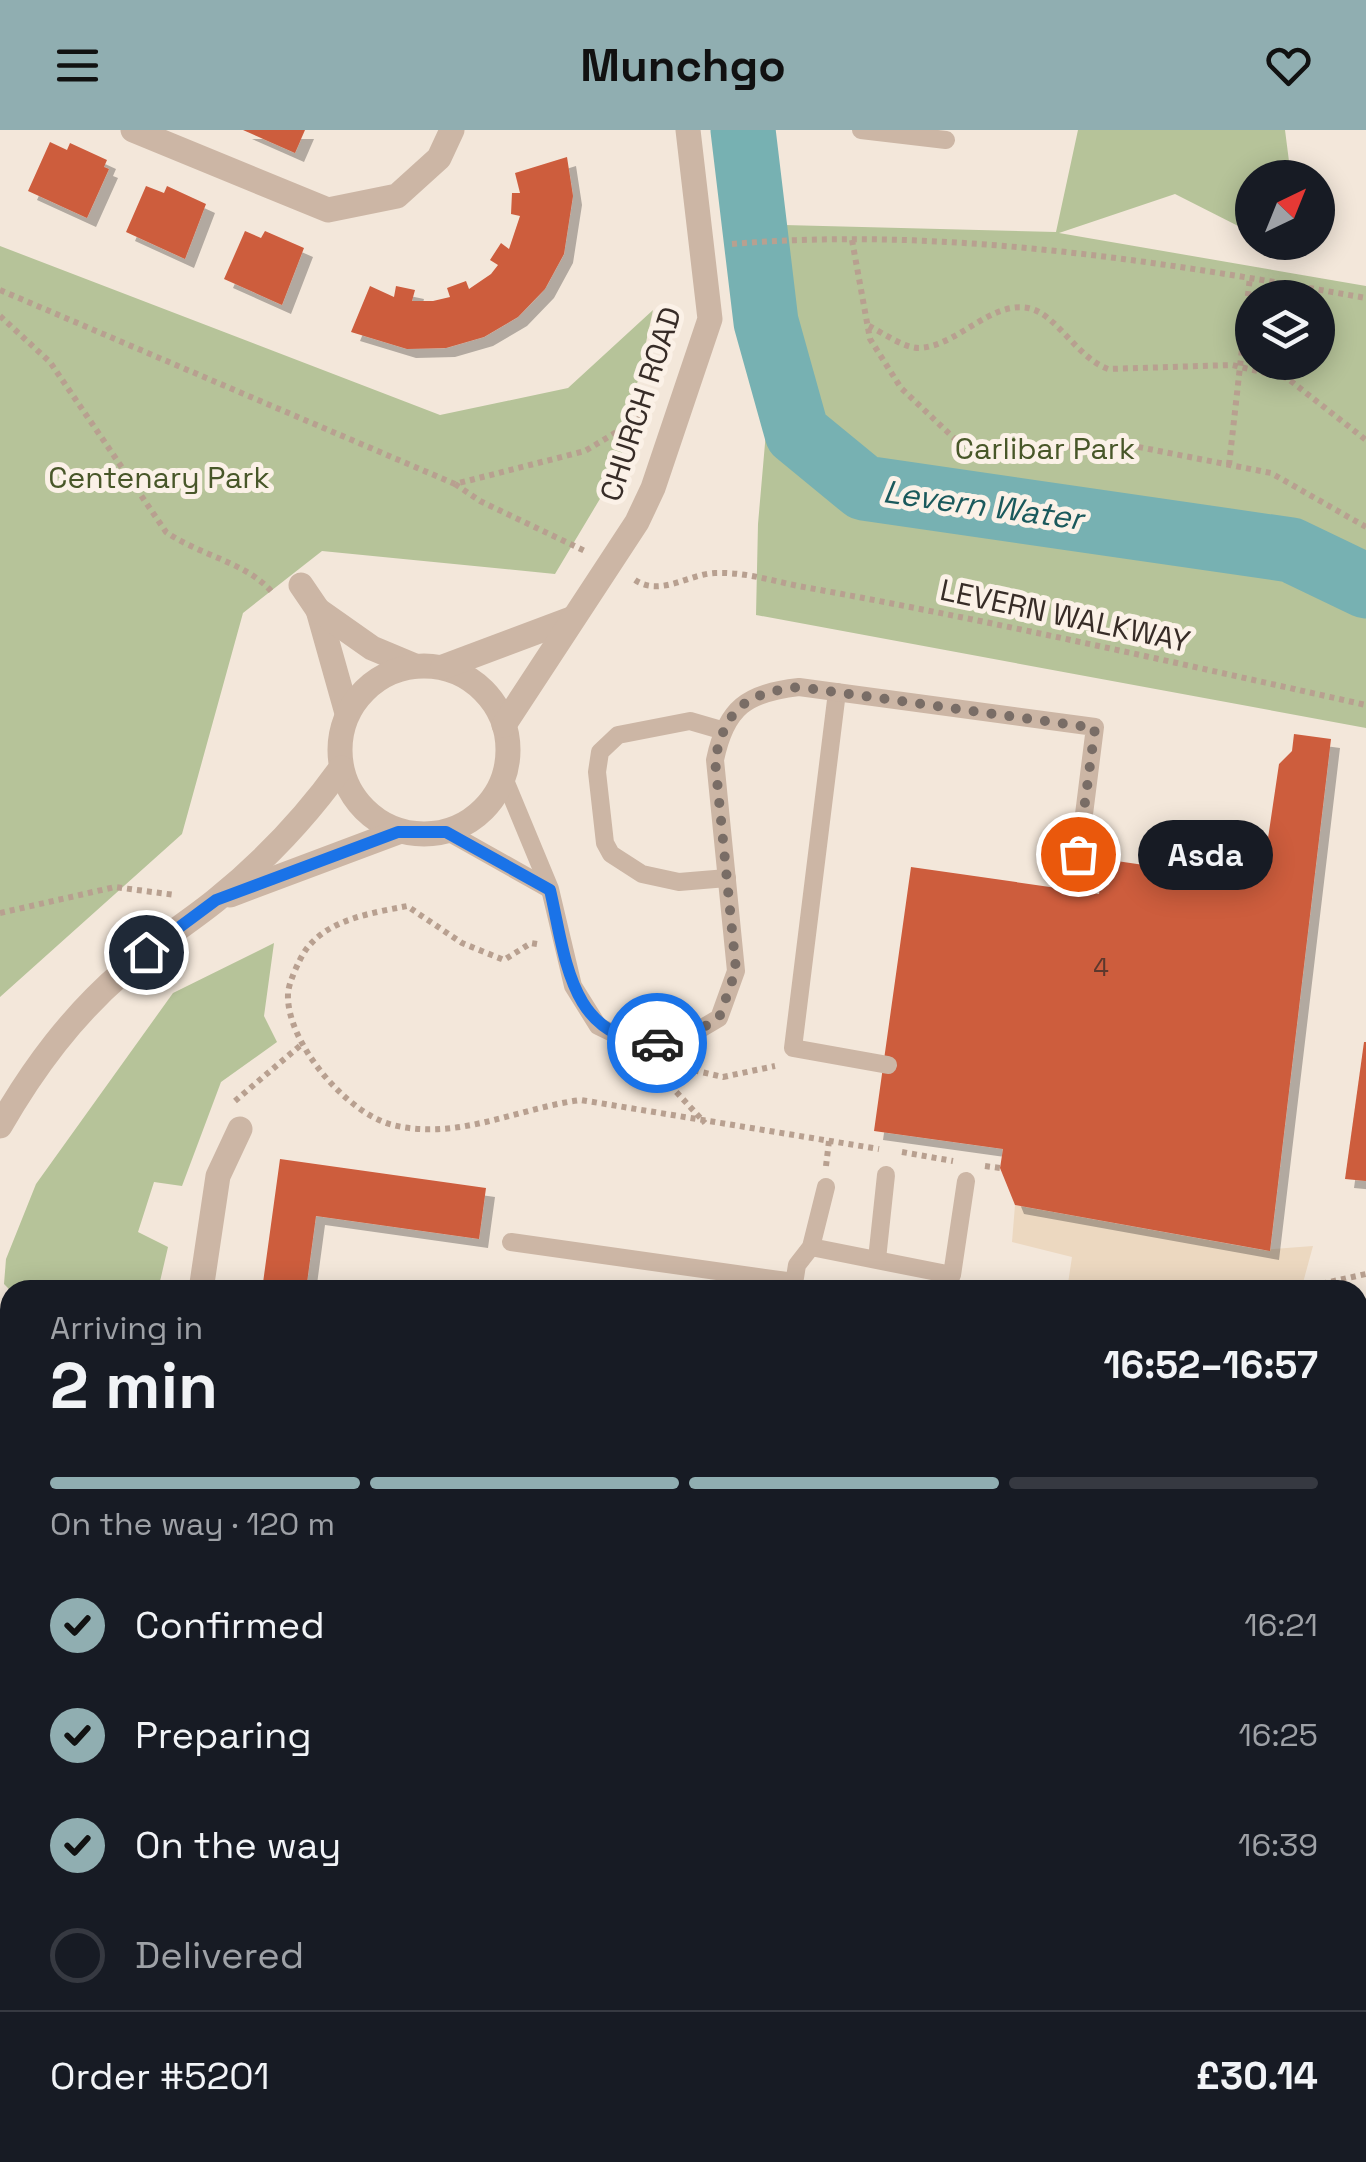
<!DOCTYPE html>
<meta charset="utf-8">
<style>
:root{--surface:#171b24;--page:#20242c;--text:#f1f3f6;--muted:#9ea1a6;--line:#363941;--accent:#90aeb1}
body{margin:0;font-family:"Space Grotesk",sans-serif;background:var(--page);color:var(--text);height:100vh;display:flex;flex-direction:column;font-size:38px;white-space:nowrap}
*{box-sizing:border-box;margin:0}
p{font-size:32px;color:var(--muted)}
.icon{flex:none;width:55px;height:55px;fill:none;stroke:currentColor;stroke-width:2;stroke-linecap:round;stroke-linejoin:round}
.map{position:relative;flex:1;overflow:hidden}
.drawer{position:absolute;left:0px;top:1150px;width:1368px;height:882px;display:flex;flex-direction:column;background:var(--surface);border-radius:30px 30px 0 0;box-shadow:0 5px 25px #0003}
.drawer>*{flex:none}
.needle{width:65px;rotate:43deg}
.controls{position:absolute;left:1235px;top:30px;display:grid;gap:20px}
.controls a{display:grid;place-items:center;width:100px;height:100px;border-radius:50%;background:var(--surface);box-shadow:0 5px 25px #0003;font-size:50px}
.pin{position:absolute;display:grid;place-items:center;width:85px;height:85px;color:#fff;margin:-42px;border:5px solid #fff;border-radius:50%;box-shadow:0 2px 10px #0007}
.courier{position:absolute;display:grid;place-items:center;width:100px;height:100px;margin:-50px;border:8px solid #1a73e8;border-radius:50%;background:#fff;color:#222;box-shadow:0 2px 12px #0007}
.bubble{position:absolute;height:70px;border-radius:35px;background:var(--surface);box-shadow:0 5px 25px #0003;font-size:32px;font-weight:700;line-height:70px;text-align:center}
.headline em{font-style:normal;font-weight:700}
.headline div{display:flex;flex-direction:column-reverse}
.headline{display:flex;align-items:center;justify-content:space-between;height:170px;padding:0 50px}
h1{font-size:65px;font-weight:700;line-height:75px}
.bar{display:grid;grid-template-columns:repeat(4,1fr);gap:15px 10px;align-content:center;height:120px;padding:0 50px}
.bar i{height:12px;border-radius:8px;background:var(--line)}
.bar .selected{background:var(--accent)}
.bar p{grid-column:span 4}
.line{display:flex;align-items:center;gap:25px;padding:0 50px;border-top:2px solid var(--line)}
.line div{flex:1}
ol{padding:0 50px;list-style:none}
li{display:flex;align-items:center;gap:30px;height:110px}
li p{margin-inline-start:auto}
li .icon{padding:10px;border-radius:50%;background:var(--accent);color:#111;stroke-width:4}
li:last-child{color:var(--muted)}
li i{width:55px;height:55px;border:5px solid var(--line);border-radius:50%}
header{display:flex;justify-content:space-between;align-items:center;height:130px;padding:0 50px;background:var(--accent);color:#111;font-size:45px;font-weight:700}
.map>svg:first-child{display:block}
.green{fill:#b6c399;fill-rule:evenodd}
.plaza{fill:#ecd8c0}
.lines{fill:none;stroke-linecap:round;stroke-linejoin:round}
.river{stroke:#77b1b2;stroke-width:65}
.building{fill:#cd5d3e;filter:url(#shadow)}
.path{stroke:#b8a090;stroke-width:6;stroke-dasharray:5 5;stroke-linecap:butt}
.service{stroke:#ccb6a5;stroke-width:18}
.minor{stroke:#ccb6a5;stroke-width:25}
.tertiary{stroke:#ccb6a5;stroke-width:25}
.primary{stroke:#7a6257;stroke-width:25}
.done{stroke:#796d66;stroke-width:10;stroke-dasharray:0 18}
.route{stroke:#1a73e8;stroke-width:12}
.labels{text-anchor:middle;stroke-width:10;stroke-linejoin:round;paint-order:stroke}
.number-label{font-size:25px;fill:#5c382d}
.street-label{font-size:30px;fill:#372c27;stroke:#fbf1e7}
.park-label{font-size:30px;fill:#485729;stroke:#fbf1e7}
.water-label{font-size:32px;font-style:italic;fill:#1a595c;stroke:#fbf1e7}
</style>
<header><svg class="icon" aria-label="menu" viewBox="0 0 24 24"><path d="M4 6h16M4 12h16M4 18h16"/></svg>Munchgo<svg class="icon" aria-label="heart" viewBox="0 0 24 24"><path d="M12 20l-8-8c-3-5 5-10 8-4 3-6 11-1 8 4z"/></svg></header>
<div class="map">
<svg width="1366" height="2032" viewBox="0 0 1366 2032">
<defs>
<filter id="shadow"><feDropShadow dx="9" dy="9" stdDeviation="0" flood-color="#0004"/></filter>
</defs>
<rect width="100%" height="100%" fill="#f3e7da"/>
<!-- green -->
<g class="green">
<path d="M1078,0H1285L1291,47L1252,48V103L1175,64L1059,103L1366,156V598L756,485L758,394L784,95L1056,102ZM1252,168H1318V232H1252Z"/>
<path d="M0,116L440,285L568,258L653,180L619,337L555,444L322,421L243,483L182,704L0,867Z"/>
<path d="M274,813L264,886L277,912L221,952L182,1056L154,1052L138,1102L168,1117L158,1160H10L4,1154L6,1129L36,1054L173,863Z"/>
</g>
<!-- plaza -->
<path class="plaza" d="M1015,1075L1262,1120L1313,1116L1301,1160H1067L1072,1127L1012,1112Z"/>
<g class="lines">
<!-- river -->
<path class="river" d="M743,0L766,192L797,303L864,358L1291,420L1366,456"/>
</g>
<!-- building -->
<g class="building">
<path d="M243,0H305L295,23Z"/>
<path d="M50,12L67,20L70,13L107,30L104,37L109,39L87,88L28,61Z"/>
<path d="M567,27L573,66L564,124L545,159L518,187L484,207L446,218L407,219L351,202L370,156L394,167L396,156L415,160L412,171H433L450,167L447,158L466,151L469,159L491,144L498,135L490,130L501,113L509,119L520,86L511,84L512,63H520L515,43Z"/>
<path d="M146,56L164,63L167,56L206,74L185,129L126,102Z"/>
<path d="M245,101L261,108L265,101L304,118L282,175L224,149Z"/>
<path d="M1294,604L1331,609L1270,1121L1015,1075L1000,1038L1003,1019L874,1001L911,737L1099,764L1103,729L1144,735L1163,749L1233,759L1236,738L1263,742L1279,634L1292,621Z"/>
<path d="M1364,912H1366V1051L1345,1049Z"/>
<path d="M280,1029L486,1058L479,1109L316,1086L306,1160H262Z"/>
<path d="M425,1150L482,1158V1160H424Z"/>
<path d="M0,1322L10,1323V1382L0,1381Z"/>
<path d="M1358,1562L1366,1563V1680L1358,1679Z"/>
<path d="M0,1875H10V1923H5L4,1932H0Z"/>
</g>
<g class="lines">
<!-- path -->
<g class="path">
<path d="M852,110L870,209L901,258L956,310L1003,325L1113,312L1271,343L1366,397"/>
<path d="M732,114C944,96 1158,131 1366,168"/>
<path d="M0,160L455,354L585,321L645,285"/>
<path d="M0,186L50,232L166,402C199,425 245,432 271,461"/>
<path d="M869,196C883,203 904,218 919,218C958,216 990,171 1028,178C1056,183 1077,228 1108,239L1232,235L1287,248L1366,310"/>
<path d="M1229,335L1250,147"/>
<path d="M455,354L480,371L585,421"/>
<path d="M635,450C660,467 689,444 715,443C744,442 770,450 798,456C988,490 1177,533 1366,575"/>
<path d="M0,783L115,757L175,765"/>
<path d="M537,814L531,813L504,830L462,813L407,776C372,783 327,789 305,821C299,830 288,854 288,864C286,912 347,984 393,995C458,1011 518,978 581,970L879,1019"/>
<path d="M684,938L723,947L775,936"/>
<path d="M656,940L705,993"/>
<path d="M235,971L302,914"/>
<path d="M902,1022L953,1031"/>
<path d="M826,1036L829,1011"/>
<path d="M985,1036L1000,1038"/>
<path d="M1302,1158L1366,1144"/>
<path d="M1358,1283L1366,1285"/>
<path d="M1358,1798L1366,1769"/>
</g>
<!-- service -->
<g class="service">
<path d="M861,0L946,10"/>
<path d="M837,562L793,918L888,935"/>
<path d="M721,600L690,591L618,605L600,622L597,642L605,713L611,724L642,744L679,752L727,748"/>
<path d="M504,648L550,759L573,856L598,896L631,912L675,914L719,888L736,841L715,630C726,577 747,563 799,557L1095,597L1079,724"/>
<path d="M446,701L549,759"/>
<path d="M511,1112L794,1152"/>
<path d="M811,1117L952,1145L966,1051"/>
<path d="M877,1129L886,1045"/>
<path d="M793,1160L797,1135L811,1117L826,1057"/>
</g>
<!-- minor -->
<g class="minor">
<path d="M133,0L328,80L397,66L439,28L452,0"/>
<path d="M301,455L318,480L347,583"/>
<path d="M318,480L372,518L415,536"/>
<path d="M201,1160L218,1046L240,999"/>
<path d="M1358,1999L1366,2000"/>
<path d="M0,2025H289L304,2029L1052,2025"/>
</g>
<!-- tertiary -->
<g class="tertiary">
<circle cx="424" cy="620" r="84"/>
<path d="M443,537L571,489"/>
<path d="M504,595L637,392L653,358L710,189L688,0"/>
<path d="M230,765L398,702"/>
<path d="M0,996C34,937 72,886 124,841C152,815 185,795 215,771C262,733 306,687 341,638"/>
<path d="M1051,2032L1052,2022"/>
</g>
<!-- primary -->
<g class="primary">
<path d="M0,1216L10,1219"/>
<path d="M0,1280L10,1283"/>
<path d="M1358,1426L1366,1428"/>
<path d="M1358,1472L1366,1473"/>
</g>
</g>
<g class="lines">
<!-- done -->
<path class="done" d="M657,913L675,914L719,888L736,840L715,630C726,577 747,563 799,557L1095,598L1078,724"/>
<!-- route -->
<path class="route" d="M146,822L216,770L398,702H446L550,760C566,828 569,910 657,913"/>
</g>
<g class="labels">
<!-- number labels -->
<g class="number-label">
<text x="1101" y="846">4</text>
</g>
<!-- street labels -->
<g class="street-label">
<text transform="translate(641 274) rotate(-72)" y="10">CHURCH ROAD</text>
<text transform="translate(1065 486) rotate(12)" y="10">LEVERN WALKWAY</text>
</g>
<!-- park labels -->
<g class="park-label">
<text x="1045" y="329">Carlibar Park</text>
<text x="159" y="358">Centenary Park</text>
</g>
<!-- water labels -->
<g class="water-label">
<text transform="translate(983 375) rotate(8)" y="11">Levern Water</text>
</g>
</g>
</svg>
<div class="controls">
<a><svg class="needle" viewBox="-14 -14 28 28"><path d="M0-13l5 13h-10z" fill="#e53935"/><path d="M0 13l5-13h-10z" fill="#9ea1a6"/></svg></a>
<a><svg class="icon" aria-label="layers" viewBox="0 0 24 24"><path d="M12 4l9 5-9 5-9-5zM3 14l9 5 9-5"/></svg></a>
</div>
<div class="pin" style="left:1078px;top:724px;background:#ea580c"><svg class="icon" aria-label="bag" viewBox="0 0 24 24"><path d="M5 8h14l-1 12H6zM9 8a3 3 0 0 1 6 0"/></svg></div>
<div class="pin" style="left:146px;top:822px;background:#1f2937"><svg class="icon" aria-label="home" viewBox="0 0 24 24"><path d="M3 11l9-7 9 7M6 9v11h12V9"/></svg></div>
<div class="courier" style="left:657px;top:913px"><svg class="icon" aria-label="car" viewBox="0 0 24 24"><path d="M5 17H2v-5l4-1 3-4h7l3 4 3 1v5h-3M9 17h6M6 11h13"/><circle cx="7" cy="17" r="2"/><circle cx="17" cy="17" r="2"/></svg></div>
<div class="bubble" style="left:1138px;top:690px;width:135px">Asda</div>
<section class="drawer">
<div class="headline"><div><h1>2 min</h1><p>Arriving in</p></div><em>16:52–16:57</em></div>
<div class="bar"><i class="selected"></i><i class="selected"></i><i class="selected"></i><i></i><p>On the way · 120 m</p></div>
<ol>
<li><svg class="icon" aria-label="check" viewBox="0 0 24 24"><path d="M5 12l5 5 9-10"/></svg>Confirmed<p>16:21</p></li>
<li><svg class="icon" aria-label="check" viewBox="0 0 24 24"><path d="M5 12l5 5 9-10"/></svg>Preparing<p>16:25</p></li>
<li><svg class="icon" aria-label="check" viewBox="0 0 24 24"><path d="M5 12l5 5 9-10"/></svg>On the way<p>16:39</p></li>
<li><i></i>Delivered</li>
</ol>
<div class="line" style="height:130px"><div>Order #5201</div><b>£30.14</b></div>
</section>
</div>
